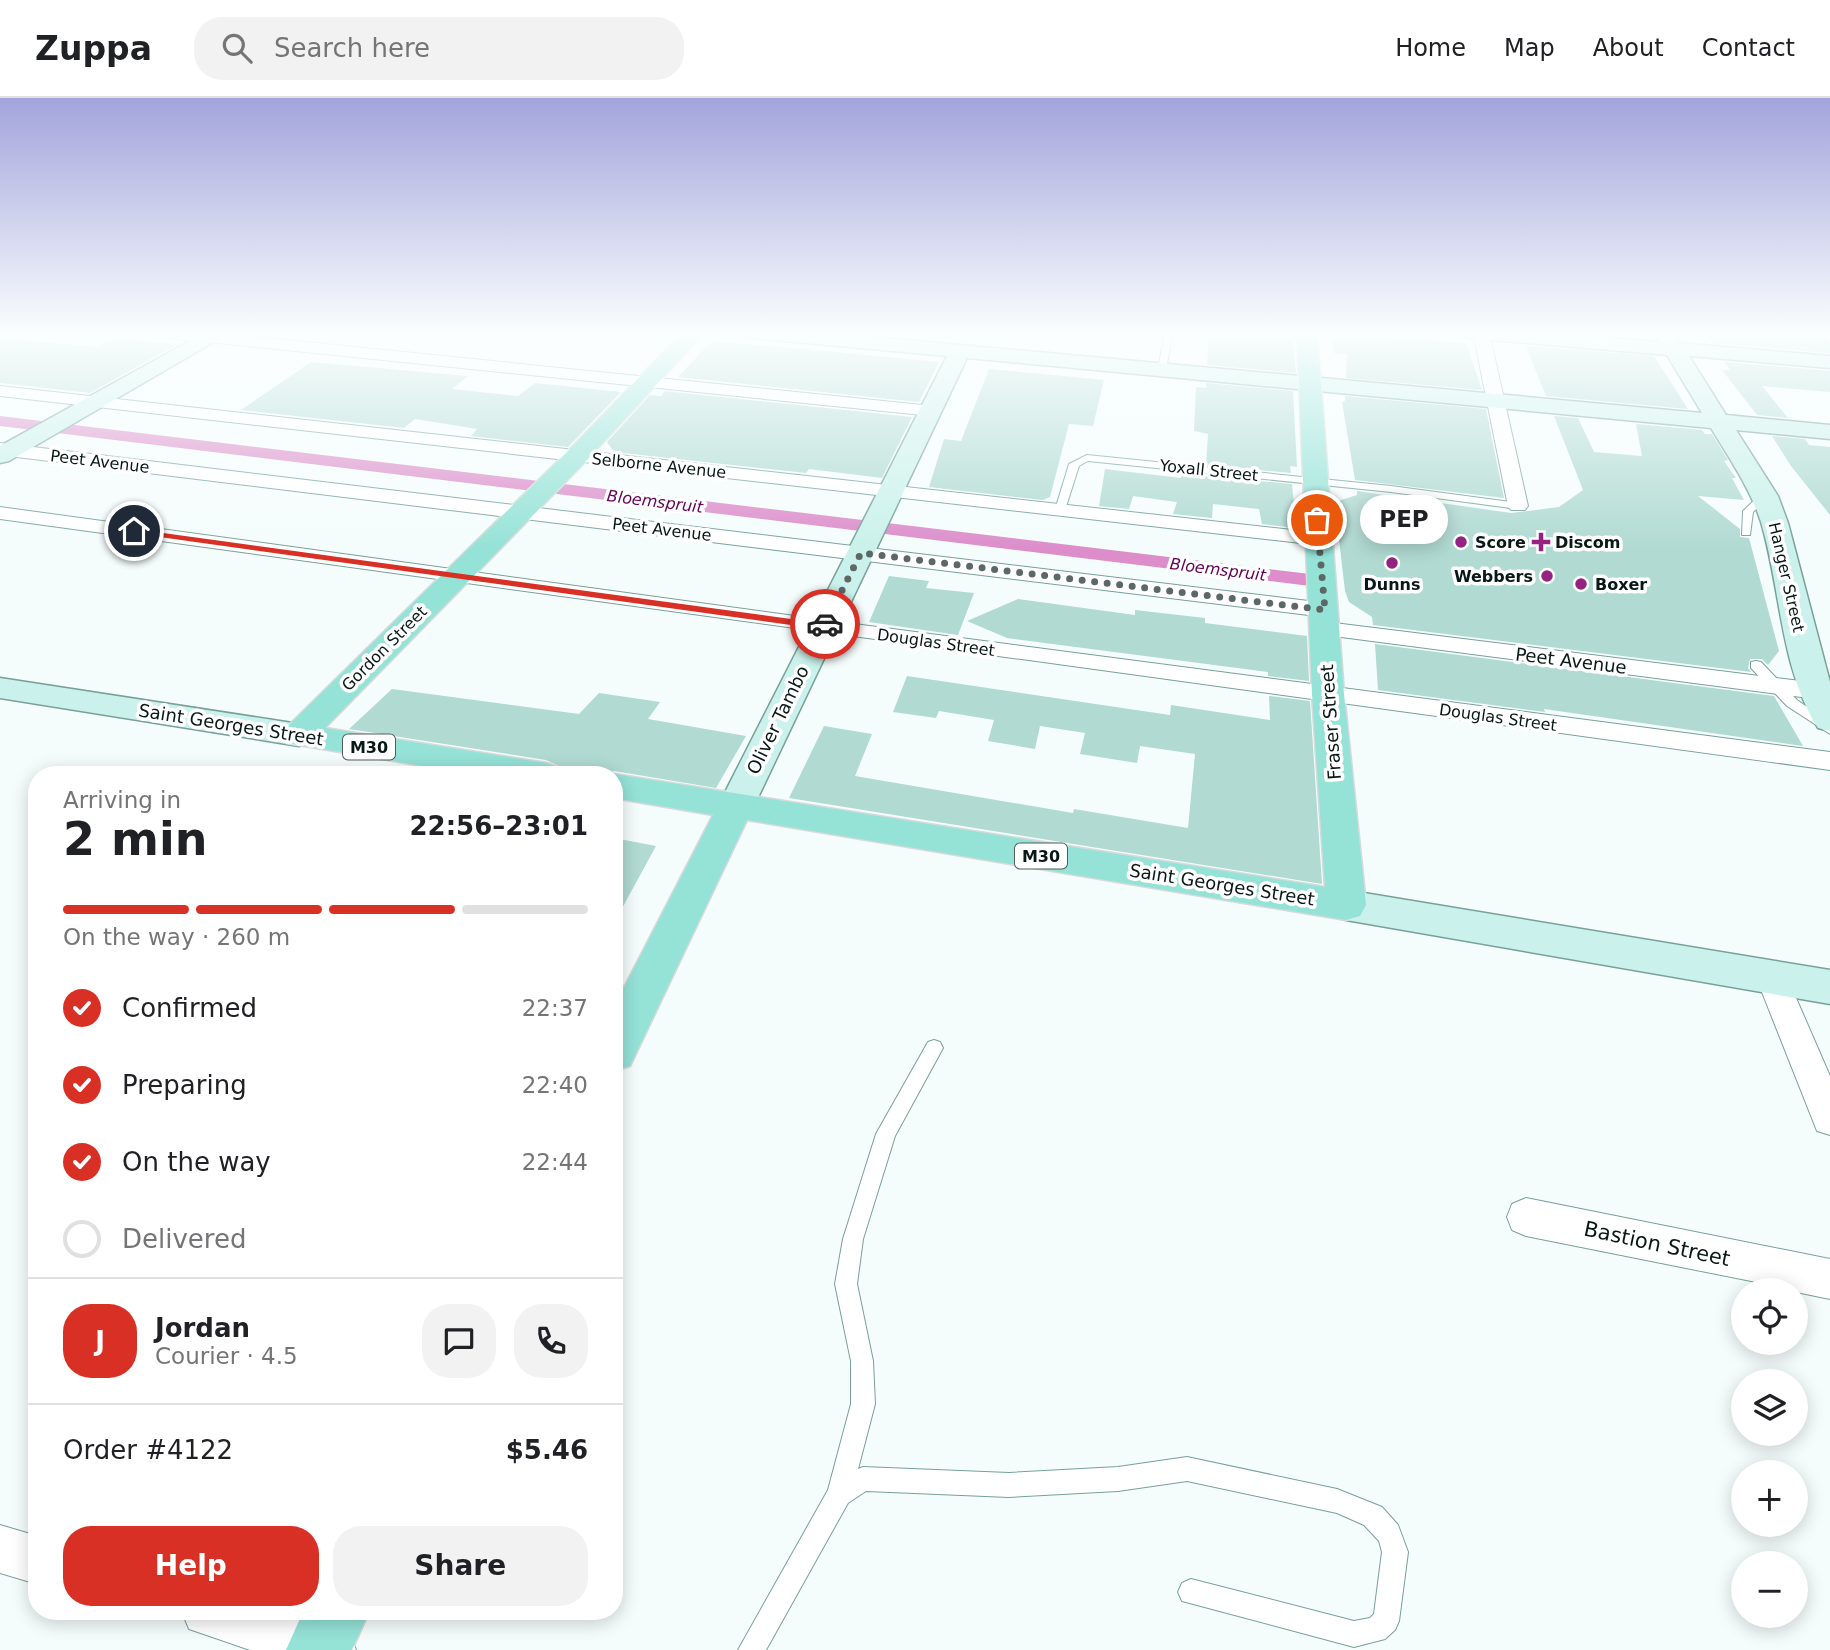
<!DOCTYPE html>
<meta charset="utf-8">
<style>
:root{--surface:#fff;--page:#f2f2f2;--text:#202124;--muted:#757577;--line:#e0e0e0;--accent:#d93025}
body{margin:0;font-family:"DejaVu Sans",sans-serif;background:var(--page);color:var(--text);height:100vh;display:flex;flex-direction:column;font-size:26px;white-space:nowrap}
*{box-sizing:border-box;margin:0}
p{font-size:23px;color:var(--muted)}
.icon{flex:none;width:38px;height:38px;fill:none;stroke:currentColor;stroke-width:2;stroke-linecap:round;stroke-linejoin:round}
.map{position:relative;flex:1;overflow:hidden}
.details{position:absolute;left:28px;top:668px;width:595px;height:854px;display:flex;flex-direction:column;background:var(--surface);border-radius:28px;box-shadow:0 4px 18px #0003}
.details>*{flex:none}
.fabs{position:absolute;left:1731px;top:1180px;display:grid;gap:14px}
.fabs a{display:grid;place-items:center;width:77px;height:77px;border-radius:50%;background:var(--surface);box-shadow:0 4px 18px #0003;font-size:35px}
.pin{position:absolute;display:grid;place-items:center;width:60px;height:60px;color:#fff;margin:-30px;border:4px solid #fff;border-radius:50%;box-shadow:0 2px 7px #0007}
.courier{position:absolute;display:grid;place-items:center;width:70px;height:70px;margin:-35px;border:5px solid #d93025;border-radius:50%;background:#fff;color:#222;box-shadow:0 2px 9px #0007}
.bubble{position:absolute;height:49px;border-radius:24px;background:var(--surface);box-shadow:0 4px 18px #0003;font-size:23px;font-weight:800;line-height:49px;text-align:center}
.summary em{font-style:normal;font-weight:800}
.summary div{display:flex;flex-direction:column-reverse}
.summary{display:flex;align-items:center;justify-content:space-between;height:119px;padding:0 35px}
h1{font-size:46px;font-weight:800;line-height:52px}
.bar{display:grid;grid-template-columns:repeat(4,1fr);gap:10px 7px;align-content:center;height:84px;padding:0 35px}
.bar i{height:9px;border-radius:5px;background:var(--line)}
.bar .current{background:var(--accent)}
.bar p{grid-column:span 4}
.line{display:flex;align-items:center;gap:18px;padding:0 35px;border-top:2px solid var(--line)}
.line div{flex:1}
.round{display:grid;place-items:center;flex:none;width:74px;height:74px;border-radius:28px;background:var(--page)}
ol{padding:0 35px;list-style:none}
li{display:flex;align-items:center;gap:21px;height:77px}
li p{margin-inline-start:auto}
li .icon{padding:7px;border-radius:50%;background:var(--accent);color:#fff;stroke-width:4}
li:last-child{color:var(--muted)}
li i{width:38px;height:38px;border:4px solid var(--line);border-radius:50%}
.button{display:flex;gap:14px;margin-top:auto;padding:14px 35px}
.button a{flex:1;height:80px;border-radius:28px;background:var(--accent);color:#fff;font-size:28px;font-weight:800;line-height:80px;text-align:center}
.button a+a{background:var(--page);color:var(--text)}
header{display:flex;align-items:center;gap:42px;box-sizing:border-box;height:98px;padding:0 35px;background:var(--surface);border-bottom:2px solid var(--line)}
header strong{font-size:33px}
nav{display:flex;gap:38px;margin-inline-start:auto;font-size:24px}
.search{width:490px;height:63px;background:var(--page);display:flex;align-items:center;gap:18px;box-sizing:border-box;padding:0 24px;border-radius:28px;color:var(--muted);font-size:26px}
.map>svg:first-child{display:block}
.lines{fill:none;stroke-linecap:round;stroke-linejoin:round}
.canal{fill:#dc8dca;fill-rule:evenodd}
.building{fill:#b0dad2}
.lane-casing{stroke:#77a099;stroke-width:2}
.street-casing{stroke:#77a099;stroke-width:2}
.secondary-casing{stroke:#77a099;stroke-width:3}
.primary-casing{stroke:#d7dada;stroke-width:3}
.lane{fill:#fff;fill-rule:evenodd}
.street{fill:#fff;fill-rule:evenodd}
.secondary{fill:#caf1eb;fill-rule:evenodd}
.primary{fill:#95e2d7;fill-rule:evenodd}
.route{fill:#d93025}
.done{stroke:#5b6866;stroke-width:7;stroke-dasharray:0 12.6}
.poi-dot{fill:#942382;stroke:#fff;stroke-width:2.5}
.labels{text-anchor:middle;stroke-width:7;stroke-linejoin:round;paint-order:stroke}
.far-street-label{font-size:16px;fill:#081815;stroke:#fff}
.far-water-label{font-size:16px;font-style:italic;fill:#650157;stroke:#fff}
.far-poi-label{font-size:16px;font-weight:bold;fill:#081815;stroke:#fff;text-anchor:start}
.shield{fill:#fff;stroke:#525d5b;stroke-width:2}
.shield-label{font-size:16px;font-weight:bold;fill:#081815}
.street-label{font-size:18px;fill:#081815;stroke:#fff}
.near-street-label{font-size:21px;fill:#081815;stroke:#fff}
</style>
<header>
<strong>Zuppa</strong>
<div class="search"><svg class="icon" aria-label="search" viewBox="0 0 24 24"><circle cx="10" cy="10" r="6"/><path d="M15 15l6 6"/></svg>Search here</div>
<nav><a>Home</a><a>Map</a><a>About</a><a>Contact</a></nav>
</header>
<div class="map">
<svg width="1830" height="1552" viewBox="0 0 1830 1552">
<rect width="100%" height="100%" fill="#f5fdfc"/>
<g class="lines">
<!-- canal -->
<path class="canal" d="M0,318L1310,476L1317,478L1320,482L1317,486L1310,488L0,328Z"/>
</g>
<!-- building -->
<g class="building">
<path d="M1209,234H1292L1296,275L1207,267Z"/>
<path d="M1330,234L1466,245L1482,292L1346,280L1347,256L1334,255Z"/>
<path d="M1705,234H1821L1830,244V255L1712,245Z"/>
<path d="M0,240L96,249L113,240L178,246L90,295L0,285Z"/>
<path d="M712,243L825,253L939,264L919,304L678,279Z"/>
<path d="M1529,248L1654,258L1688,311L1546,298L1526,249Z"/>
<path d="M311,264L468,278L452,291L518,298L535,285L621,294L568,349L471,338L477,331L415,321L404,330L241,312Z"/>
<path d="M1724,264L1830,273V294L1762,288L1788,320L1757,317L1722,272H1730Z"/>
<path d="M989,271L1104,282L1093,328L1069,326L1050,399L1043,402L929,389L944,341L961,343Z"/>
<path d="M1206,285L1293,293L1297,369L1290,368L1291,375L1206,367L1208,336L1194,333L1196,289L1206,290Z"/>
<path d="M665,293L912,319L882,380L809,371L806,375L614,354L607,344L650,297L661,298Z"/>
<path d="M1345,298L1486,311L1504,400L1355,382L1342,304L1345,303Z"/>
<path d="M1554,318L1578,320L1594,354L1642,358L1636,326L1702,332L1705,336H1712L1728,362L1724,363L1736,380H1732L1744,402L1698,398L1740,431V439L1749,440L1779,553L1768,567L1762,561H1750L1748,570L1751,574L1373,527L1372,519L1349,504L1345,493L1336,416L1338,403L1357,397V393L1511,415L1559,409L1583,392Z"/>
<path d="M1772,338L1805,341L1809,347L1830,349V417L1791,368Z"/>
<path d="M1105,371L1181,380V377L1205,378L1292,386L1296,430L1262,426L1259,411L1213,406L1212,420L1173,416L1177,404L1133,398L1129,411L1099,408Z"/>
<path d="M889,478L929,483L926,490L974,495L958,537L869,524Z"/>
<path d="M1018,501L1135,517V512L1205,520V525L1307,538L1309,583L1268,578V574L1007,540L967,523Z"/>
<path d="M1375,546L1774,598L1803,648L1544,611L1545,614L1378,592Z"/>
<path d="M907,578L1170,617L1171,607L1270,622L1269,598L1310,603L1322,786L789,700L824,628L872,636L855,678L1073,715L1074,711L1188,730L1195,656L1140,648L1137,665L1080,656L1085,635L1040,628L1035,651L988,643L994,622L939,613L936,620L893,614Z"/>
<path d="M392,591L579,616L599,595L660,604L648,621L746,638L716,690L614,673L604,677L561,669L546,662L349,631Z"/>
<path d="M614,740L656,748L614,825Z"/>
</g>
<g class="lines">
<defs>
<g id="lane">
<path d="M1165,234H1173L1166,271L1162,274L1158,271Z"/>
<path d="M1087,357L1391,388L1518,405L1523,408L1518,411L1391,394L1088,363L1079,368L1065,412L1056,414L1055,412L1069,366Z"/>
<path d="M1761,396L1770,398L1753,414L1750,437H1742L1743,413Z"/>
<path d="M1756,563L1761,564L1797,602L1830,625V636L1787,608L1751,570V564Z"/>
<path d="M934,942L940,944L943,950L895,1038L863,1141L857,1186L873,1263L875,1306L858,1371L863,1369L1009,1375L1118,1369L1187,1359L1337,1391L1382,1409L1398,1427L1408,1454L1399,1523L1395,1532L1385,1541L1354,1549L1182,1503L1178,1494L1182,1485L1191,1481L1354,1523L1370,1520L1374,1516L1382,1454L1379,1443L1364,1427L1337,1415L1187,1383L1118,1393L1009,1399L866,1393L848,1405L766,1552H738L828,1392L851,1306V1263L835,1186L843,1141L876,1036L928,944Z"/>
</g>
<g id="street">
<path d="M150,234H208L932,308L941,313L932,318L158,239Z"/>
<path d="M1473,234H1489L1528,408L1525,412H1511L1508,408Z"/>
<path d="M0,288L1319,435L1326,437L1329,441L1326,445L1319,447L0,298Z"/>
<path d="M0,345L1325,505L1333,507L1336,512L1333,517L1325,519L0,357Z"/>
<path d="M0,409L824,522L1830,654V672L0,421Z"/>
<path d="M1326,524L1817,585L1826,587L1829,593L1826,599L1817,601L1318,536L1314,531L1318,526Z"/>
<path d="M1772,866L1783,870L1830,978V1037L1817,1033L1756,879L1761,870Z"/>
<path d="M1526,1100L1830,1161V1201L1796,1194V1192L1526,1138L1512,1132L1507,1119L1512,1106Z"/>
<path d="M0,1427L37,1438V1486L0,1475Z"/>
<path d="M182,1514H287L349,1534L356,1552H250L189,1531Z"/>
</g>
<g id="secondary">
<path d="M206,234H231L9,363L0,365V348Z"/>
<path d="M740,234H820L1702,315L1667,257L1469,240L1459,234H1547L1659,244L1653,234H1673L1680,245L1830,258V270L1689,258L1726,317L1830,327V341L1736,332L1778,398L1788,425L1830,584V633L1818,630C1780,570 1781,491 1761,424C1750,390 1729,360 1711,330L967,260L754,708L749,717L736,721L723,717L718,708L947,258L750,240Z"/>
<path d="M0,580L299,626L311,629L316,637L311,645L299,648L0,600Z"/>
<path d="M1346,792L1830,872V906L1346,822L1332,818L1326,807L1332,796Z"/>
</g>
<g id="primary">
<path d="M683,234H705L586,363L325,630L546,665L558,669L563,677H476L287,645L282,637L287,629L568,353Z"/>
<path d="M1297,234H1317L1344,596L1366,807L1360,818L1346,822L747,722L630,968L614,973V909L713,717L614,700V677H609L614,676L1325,789L1312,596Z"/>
<path d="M303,1514H369L352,1552H286Z"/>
</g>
</defs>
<!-- lane casing -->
<use href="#lane" class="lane-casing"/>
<!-- street casing -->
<use href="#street" class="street-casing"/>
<!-- secondary casing -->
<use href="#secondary" class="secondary-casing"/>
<!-- primary casing -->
<use href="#primary" class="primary-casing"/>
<!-- lane -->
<use href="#lane" class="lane"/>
<!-- street -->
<use href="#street" class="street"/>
<!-- secondary -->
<use href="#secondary" class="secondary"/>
<!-- primary -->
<use href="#primary" class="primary"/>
</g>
<!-- sky -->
<linearGradient id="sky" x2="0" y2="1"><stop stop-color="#a3a4dc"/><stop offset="0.52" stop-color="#fafefe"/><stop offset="1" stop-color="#fafefe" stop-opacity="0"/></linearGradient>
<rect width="1830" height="452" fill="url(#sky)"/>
<!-- route -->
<path class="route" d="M134,431L798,522L821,525L825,523L830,526L824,531L798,528L131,435Z"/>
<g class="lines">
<!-- done -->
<path class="done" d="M825,526L861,455L1325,512L1317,422"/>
</g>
<!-- markers -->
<g class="poi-dot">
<circle cx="1461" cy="444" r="7"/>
<path d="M1537.5 433.5h7v7h7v7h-7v7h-7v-7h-7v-7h7z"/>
<circle cx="1392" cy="465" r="7"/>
<circle cx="1547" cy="478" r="7"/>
<circle cx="1581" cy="486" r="7"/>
</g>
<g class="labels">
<!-- far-street labels -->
<g class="far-street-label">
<text transform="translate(100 363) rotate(7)" y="6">Peet Avenue</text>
<text transform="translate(659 367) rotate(6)" y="6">Selborne Avenue</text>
<text transform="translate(1209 372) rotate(6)" y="6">Yoxall Street</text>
<text transform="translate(662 431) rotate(7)" y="6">Peet Avenue</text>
<text transform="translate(1787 479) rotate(77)" y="6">Hanger Street</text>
<text transform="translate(936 544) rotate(8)" y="6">Douglas Street</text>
<text transform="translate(384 550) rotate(-45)" y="6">Gordon Street</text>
<text transform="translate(1498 619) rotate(8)" y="6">Douglas Street</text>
</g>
<!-- far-water labels -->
<g class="far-water-label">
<text transform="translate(655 403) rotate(7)" y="6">Bloemspruit</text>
<text transform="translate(1218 471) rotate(7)" y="6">Bloemspruit</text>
</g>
<!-- far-poi labels -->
<g class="far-poi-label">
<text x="1475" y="450">Score</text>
<text x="1555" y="450">Discom</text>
<text x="1533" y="484" text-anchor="end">Webbers</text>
<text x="1392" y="492" text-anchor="middle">Dunns</text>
<text x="1595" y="492">Boxer</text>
</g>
<!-- shield labels -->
<g class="shield">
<rect x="343" y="636.5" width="52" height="25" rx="5"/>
<rect x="1015" y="745.5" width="52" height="25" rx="5"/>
</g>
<g class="shield-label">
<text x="369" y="655">M30</text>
<text x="1041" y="764">M30</text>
</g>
<!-- street labels -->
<g class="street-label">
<text transform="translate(1571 563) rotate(7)" y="6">Peet Avenue</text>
<text transform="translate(778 622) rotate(-64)" y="6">Oliver Tambo</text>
<text transform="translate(1331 624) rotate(-94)" y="6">Fraser Street</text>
<text transform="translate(231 627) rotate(9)" y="6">Saint Georges Street</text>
<text transform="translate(1222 787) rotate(9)" y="6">Saint Georges Street</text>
</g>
<!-- near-street labels -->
<g class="near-street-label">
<text transform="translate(1657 1146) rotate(12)" y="7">Bastion Street</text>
</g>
</g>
</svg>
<div class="fabs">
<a><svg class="icon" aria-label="locate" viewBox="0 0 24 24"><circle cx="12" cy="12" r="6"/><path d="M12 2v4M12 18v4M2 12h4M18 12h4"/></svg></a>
<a><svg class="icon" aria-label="layers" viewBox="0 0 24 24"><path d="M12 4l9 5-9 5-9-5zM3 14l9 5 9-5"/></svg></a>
<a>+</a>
<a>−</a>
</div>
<div class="pin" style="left:1317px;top:422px;background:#ea580c"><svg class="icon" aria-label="bag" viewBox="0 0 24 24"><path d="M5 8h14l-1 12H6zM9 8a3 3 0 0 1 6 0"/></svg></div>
<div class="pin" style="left:134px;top:433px;background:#1f2937"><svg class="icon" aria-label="home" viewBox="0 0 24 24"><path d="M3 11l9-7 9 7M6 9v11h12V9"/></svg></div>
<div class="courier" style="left:825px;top:526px"><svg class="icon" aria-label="car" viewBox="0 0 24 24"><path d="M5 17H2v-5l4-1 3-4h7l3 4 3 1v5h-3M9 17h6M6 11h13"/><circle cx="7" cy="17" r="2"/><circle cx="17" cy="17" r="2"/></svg></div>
<div class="bubble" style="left:1360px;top:397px;width:88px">PEP</div>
<section class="details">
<div class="summary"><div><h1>2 min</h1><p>Arriving in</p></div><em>22:56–23:01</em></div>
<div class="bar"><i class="current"></i><i class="current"></i><i class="current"></i><i></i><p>On the way · 260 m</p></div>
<ol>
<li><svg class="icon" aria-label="check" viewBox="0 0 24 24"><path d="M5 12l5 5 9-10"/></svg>Confirmed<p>22:37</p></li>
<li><svg class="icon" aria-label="check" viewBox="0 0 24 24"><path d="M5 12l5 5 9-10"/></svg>Preparing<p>22:40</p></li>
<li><svg class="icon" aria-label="check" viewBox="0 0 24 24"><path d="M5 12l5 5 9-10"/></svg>On the way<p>22:44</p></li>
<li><i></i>Delivered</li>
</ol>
<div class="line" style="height:126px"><b class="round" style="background:var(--accent);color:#fff">J</b><div><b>Jordan</b><p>Courier · 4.5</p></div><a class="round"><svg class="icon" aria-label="chat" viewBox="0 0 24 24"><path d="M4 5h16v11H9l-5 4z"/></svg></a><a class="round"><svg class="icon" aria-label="phone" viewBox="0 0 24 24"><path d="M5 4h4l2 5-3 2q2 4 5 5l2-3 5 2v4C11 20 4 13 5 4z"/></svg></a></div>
<div class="line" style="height:91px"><div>Order #4122</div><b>$5.46</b></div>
<div class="button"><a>Help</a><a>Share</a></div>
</section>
</div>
